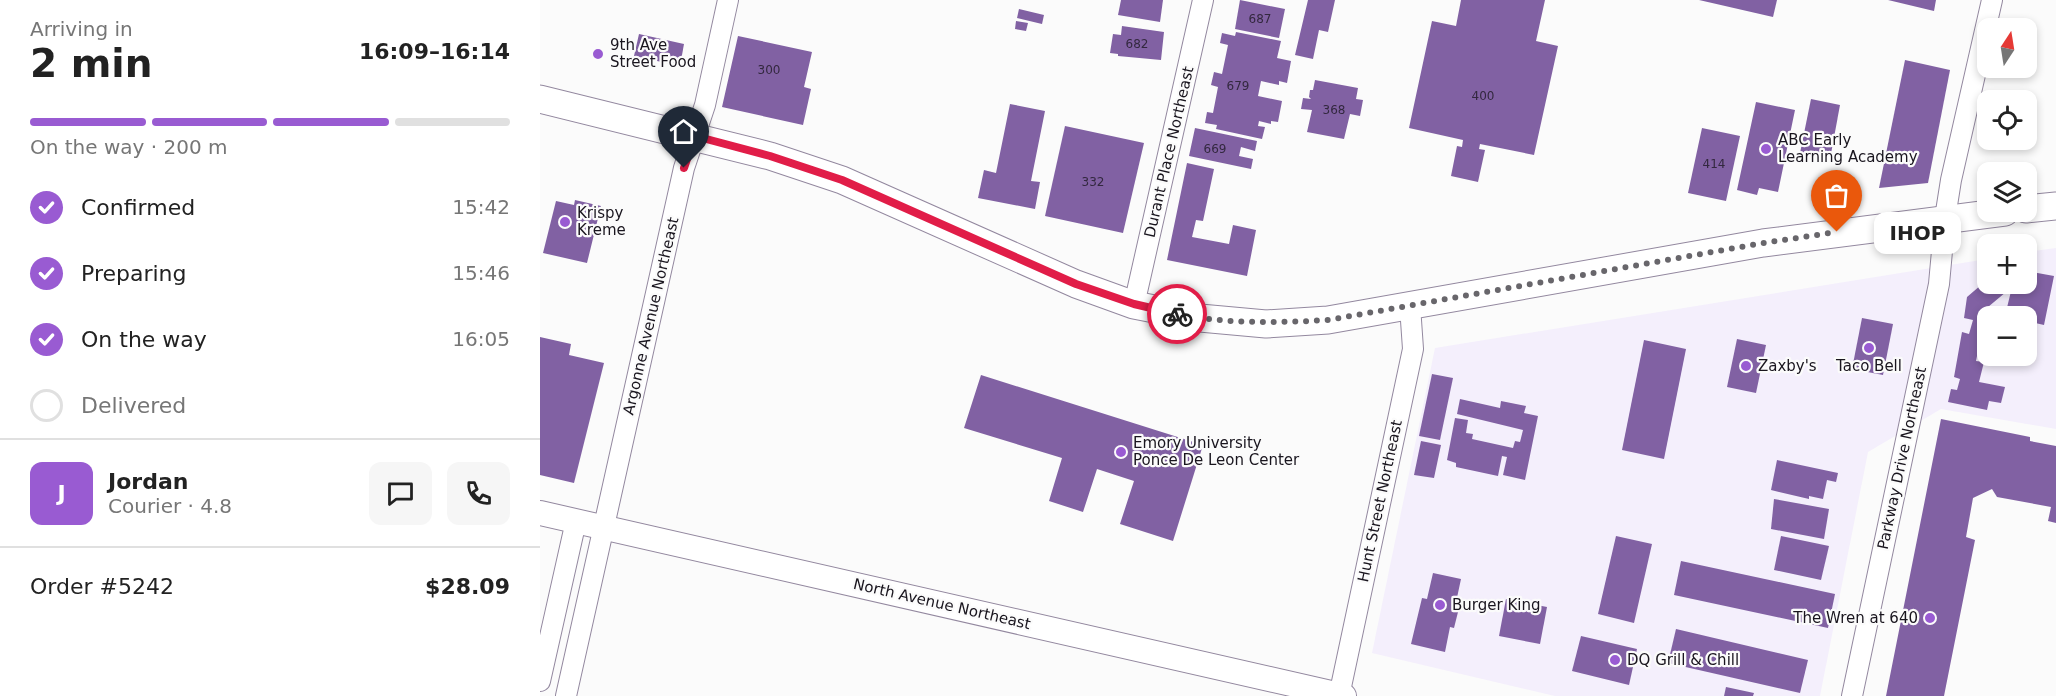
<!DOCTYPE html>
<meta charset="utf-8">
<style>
:root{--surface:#fff;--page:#f6f6f6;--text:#222;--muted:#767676;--line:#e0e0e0;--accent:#995bd2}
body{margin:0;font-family:"DejaVu Sans",sans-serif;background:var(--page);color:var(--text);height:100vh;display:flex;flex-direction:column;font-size:22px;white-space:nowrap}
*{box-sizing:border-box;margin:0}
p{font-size:20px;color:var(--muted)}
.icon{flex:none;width:33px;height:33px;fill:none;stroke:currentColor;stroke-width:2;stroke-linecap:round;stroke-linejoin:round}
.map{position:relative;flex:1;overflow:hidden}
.details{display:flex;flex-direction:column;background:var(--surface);width:540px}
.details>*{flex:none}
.needle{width:39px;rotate:12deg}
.controls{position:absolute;left:1437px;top:18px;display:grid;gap:12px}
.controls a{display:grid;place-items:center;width:60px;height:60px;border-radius:12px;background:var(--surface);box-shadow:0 3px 9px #0003;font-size:30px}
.pin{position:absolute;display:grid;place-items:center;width:51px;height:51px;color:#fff;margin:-62px -26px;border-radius:50% 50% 50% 0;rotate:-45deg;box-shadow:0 0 6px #0007}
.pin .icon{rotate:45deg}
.courier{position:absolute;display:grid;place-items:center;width:60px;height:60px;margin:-30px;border:4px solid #e11d48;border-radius:50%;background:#fff;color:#222;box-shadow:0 2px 8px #0007}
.bubble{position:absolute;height:42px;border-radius:12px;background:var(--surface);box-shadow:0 3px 9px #0003;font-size:20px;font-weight:700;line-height:42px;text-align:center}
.overview em{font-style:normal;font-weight:700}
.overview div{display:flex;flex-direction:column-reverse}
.overview{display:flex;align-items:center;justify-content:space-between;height:102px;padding:0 30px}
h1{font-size:39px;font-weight:700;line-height:45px}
.bar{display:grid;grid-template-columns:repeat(4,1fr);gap:9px 6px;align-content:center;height:72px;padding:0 30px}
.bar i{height:8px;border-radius:4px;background:var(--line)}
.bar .active{background:var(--accent)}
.bar p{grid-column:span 4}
.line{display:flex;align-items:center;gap:15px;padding:0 30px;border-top:2px solid var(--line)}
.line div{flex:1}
.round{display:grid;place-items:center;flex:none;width:63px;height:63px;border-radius:12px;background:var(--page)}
ol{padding:0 30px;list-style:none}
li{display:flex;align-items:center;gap:18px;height:66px}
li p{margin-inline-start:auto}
li .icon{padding:6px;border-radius:50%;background:var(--accent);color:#fff;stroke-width:4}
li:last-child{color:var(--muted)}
li i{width:33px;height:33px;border:3px solid var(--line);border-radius:50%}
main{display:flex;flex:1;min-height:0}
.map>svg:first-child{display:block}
.built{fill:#f4effc;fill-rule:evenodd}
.building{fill:#8161a3}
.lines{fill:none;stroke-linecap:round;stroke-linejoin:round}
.minor-casing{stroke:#93889f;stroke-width:22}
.major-casing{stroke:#93889f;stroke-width:26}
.highway-casing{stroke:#93889f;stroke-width:29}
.minor{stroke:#fff;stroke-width:20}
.major{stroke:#fff;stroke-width:24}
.highway{stroke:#fff;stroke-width:27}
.done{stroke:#68666b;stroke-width:6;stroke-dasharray:0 10.8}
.route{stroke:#e11d48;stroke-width:8}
.poi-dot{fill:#995bd2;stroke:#fbfbfb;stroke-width:2}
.labels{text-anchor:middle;stroke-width:4.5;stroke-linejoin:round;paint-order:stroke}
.number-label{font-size:12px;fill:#33283f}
.poi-label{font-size:15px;fill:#19151e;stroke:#fbfbfb;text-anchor:start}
.street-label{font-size:15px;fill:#19151e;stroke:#fbfbfb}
</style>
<main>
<section class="details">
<div class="overview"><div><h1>2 min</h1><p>Arriving in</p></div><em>16:09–16:14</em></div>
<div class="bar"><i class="active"></i><i class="active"></i><i class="active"></i><i></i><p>On the way · 200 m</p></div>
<ol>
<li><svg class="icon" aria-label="check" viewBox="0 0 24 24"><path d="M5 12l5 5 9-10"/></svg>Confirmed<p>15:42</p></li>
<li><svg class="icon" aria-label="check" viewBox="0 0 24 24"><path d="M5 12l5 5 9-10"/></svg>Preparing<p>15:46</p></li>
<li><svg class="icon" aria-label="check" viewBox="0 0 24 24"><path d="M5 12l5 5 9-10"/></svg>On the way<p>16:05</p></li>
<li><i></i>Delivered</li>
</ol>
<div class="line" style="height:108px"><b class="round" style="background:var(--accent);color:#fff">J</b><div><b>Jordan</b><p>Courier · 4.8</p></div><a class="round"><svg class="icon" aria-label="chat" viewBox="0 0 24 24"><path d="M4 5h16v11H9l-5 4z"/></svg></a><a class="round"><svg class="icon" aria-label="phone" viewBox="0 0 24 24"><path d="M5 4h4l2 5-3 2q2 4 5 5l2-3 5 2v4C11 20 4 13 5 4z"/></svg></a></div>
<div class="line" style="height:78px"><div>Order #5242</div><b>$28.09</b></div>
</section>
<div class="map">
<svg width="1516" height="696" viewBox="0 0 1516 696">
<rect width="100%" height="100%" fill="#fbfbfb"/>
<!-- built -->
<path class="built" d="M1516,248V429L1401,409L1328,452L1280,696H1015L832,653L895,348L1447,259L1448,284H1486L1487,252ZM1448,316H1486V356H1448Z"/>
<!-- building -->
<g class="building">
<path d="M581,0H623L620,22L578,15Z"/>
<path d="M700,0L745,9L739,38L695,29Z"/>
<path d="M768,0H795L788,32L779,30L773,59L755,55Z"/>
<path d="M921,0H1005L996,41L1018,46L994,155L940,144L939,149L945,150L938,182L911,176L917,146L922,147L923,140L869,128L892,21L916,26Z"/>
<path d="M1159,0H1237L1233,17Z"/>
<path d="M1348,0H1396L1394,11Z"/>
<path d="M479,9L504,15L502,24L477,18Z"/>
<path d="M476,21L488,23L486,31L475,29Z"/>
<path d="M582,26L624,32L621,60L578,56V54L570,53L573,34L581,35Z"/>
<path d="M696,32L741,41L737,58L751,61L747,83L739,81V85L721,81L718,96L742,101L738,122L731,121V124L719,121L718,126L725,127L722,139L676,129L677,125L665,123L667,112L673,113L678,87L671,85L674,72L682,74L688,45L680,43L682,33L695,36Z"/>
<path d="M99,34L144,44L140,66L94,56Z"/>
<path d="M198,36L272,52L264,87L271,89L263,125L182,107Z"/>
<path d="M1365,60L1410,70L1388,183L1339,188Z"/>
<path d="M775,80L818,88L816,99L823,100L820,116L810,114L804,139L767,132L772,110L761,109L763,98L771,99L769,97L770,90H773Z"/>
<path d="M1271,99L1300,105L1290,159L1260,153Z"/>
<path d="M1216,102L1255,110L1238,192L1219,188L1217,195L1197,190Z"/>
<path d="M470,104L505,111L491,181L500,182L495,209L438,198L444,170L456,173Z"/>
<path d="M525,126L604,143L583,233L505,216Z"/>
<path d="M655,128L717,141L715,151L701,147L699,156L713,159L711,169L649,156Z"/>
<path d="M1162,128L1200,136L1186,201L1148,193Z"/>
<path d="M647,163L674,169L663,221L656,220L652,237L689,244L693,225L716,230L707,276L627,260Z"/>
<path d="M35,200L61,206L47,263L3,253L16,201L34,205Z"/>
<path d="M1486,271L1514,276L1504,325L1486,321V316H1465L1472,287L1448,307V313L1460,316H1448V353L1438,351L1436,361L1444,362L1439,382L1465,387L1461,403L1449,401L1447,410L1408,402L1411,389L1417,390L1420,379L1414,377L1422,332L1429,334L1433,320L1424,318L1427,297L1448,279V284H1486Z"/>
<path d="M1322,318L1353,324L1343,375L1312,369Z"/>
<path d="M0,337L31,344L29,355L64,363L34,483L0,475Z"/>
<path d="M1197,339L1226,345L1216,393L1187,387Z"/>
<path d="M1104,340L1146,349L1124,459L1082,450Z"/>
<path d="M892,374L913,378L900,440L879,436Z"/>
<path d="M441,375L663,445L633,541L580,524L594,481L557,469L543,512L509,501L522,458L424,428Z"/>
<path d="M920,399L960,408L961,401L986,406L984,413L998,416L985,480L963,475L967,457L962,456L958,476L916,467V463L907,460L915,418L928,420L926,433L933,434L932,439L973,448L975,441L980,442L983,430L917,414Z"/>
<path d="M1401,419L1490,437V441L1516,446V523L1508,521L1511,507L1457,497L1452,489L1433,498L1426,537L1435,540L1404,696H1346Z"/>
<path d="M881,441L901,445L894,478L874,475Z"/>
<path d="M1237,460L1298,473L1296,482L1287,480L1283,499L1269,496V499L1231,490Z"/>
<path d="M1234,499L1289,509L1284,539L1231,529Z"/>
<path d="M1076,536L1112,544L1094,623L1058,614Z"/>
<path d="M1241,536L1289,546L1281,580L1234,570Z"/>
<path d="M1141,561L1295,594L1288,628L1134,595Z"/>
<path d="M893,573L921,579L915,607L919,608L914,628L910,627L905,652L871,644L882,598L887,599Z"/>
<path d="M966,599L1007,607L1000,644L959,636Z"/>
<path d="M1136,629L1268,660L1260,693L1128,663Z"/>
<path d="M1041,636L1097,649L1089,685L1032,671Z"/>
<path d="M1186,687L1214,693L1213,696H1184Z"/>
</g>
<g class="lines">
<defs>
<g id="minor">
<path d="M594,305L663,0"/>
<path d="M0,681L36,521"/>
<path d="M26,696L144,168L165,105L188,0"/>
<path d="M799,696L873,349L870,306"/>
<path d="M1312,696L1399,284L1405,218L1411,180L1452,0"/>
</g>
<path id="major" d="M0,513L804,696"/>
<g id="highway">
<path d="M0,99L230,156L302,180L536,284L594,305L660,318L726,324L788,320L1223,243L1465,212"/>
<path d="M1486,209L1516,206"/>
</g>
</defs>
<!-- minor casing -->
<use href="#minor" class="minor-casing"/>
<!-- major casing -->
<use href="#major" class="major-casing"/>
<!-- highway casing -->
<use href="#highway" class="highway-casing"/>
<!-- minor -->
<use href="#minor" class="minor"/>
<!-- major -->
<use href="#major" class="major"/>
<!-- highway -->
<use href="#highway" class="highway"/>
</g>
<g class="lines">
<!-- done -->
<path class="done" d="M637,314C687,324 737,323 788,320L1223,243L1297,232"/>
<!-- route -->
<path class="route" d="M144,168L155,136L230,156L302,180L536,284L594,304L637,314"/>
</g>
<!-- markers -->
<g class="poi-dot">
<circle cx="58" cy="54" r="6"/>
<circle cx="1226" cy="149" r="6"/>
<circle cx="25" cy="222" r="6"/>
<circle cx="1329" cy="348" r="6"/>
<circle cx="1206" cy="366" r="6"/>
<circle cx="581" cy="452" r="6"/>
<circle cx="900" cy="605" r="6"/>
<circle cx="1390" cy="618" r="6"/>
<circle cx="1075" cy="660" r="6"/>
</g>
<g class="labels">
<!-- number labels -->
<g class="number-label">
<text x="720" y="23">687</text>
<text x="597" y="48">682</text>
<text x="229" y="74">300</text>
<text x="698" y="90">679</text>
<text x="943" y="100">400</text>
<text x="794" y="114">368</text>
<text x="675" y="153">669</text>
<text x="1174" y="168">414</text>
<text x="553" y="186">332</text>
</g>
<!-- poi labels -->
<g class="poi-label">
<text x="70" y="50">9th Ave<tspan x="70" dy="17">Street Food</tspan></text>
<text x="1238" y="145">ABC Early<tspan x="1238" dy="17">Learning Academy</tspan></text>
<text x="37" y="218">Krispy<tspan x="37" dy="17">Kreme</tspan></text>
<text x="1218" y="371">Zaxby's</text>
<text x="1329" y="371" text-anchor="middle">Taco Bell</text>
<text x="593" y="448">Emory University<tspan x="593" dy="17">Ponce De Leon Center</tspan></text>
<text x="912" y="610">Burger King</text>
<text x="1378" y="623" text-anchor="end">The Wren at 640</text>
<text x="1087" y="665">DQ Grill &amp; Chill</text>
</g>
<!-- street labels -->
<g class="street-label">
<text transform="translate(629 152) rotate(-77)" y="5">Durant Place Northeast</text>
<text transform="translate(111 316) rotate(-77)" y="5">Argonne Avenue Northeast</text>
<text transform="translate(1362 458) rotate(-78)" y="5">Parkway Drive Northeast</text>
<text transform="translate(840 501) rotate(-78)" y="5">Hunt Street Northeast</text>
<text transform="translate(402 604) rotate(13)" y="5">North Avenue Northeast</text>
</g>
</g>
</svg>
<div class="controls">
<a><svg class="needle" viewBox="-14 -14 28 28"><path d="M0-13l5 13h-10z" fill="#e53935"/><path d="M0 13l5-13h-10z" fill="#767676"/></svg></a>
<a><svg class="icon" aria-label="locate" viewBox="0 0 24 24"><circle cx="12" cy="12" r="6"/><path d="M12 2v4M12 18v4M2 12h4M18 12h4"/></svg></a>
<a><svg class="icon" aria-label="layers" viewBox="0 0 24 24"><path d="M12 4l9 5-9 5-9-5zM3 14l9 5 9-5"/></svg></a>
<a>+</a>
<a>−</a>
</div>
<div class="pin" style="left:1297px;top:232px;background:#ea580c"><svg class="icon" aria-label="bag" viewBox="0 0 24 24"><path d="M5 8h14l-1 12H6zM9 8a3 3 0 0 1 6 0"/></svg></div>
<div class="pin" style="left:144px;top:168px;background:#1f2937"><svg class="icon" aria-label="home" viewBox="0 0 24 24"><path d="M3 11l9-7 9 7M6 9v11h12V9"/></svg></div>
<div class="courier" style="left:637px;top:314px"><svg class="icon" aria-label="bike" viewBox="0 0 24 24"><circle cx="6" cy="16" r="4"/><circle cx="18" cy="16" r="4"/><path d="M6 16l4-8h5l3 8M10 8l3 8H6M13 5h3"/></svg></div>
<div class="bubble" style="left:1334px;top:212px;width:87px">IHOP</div>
</div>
</main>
